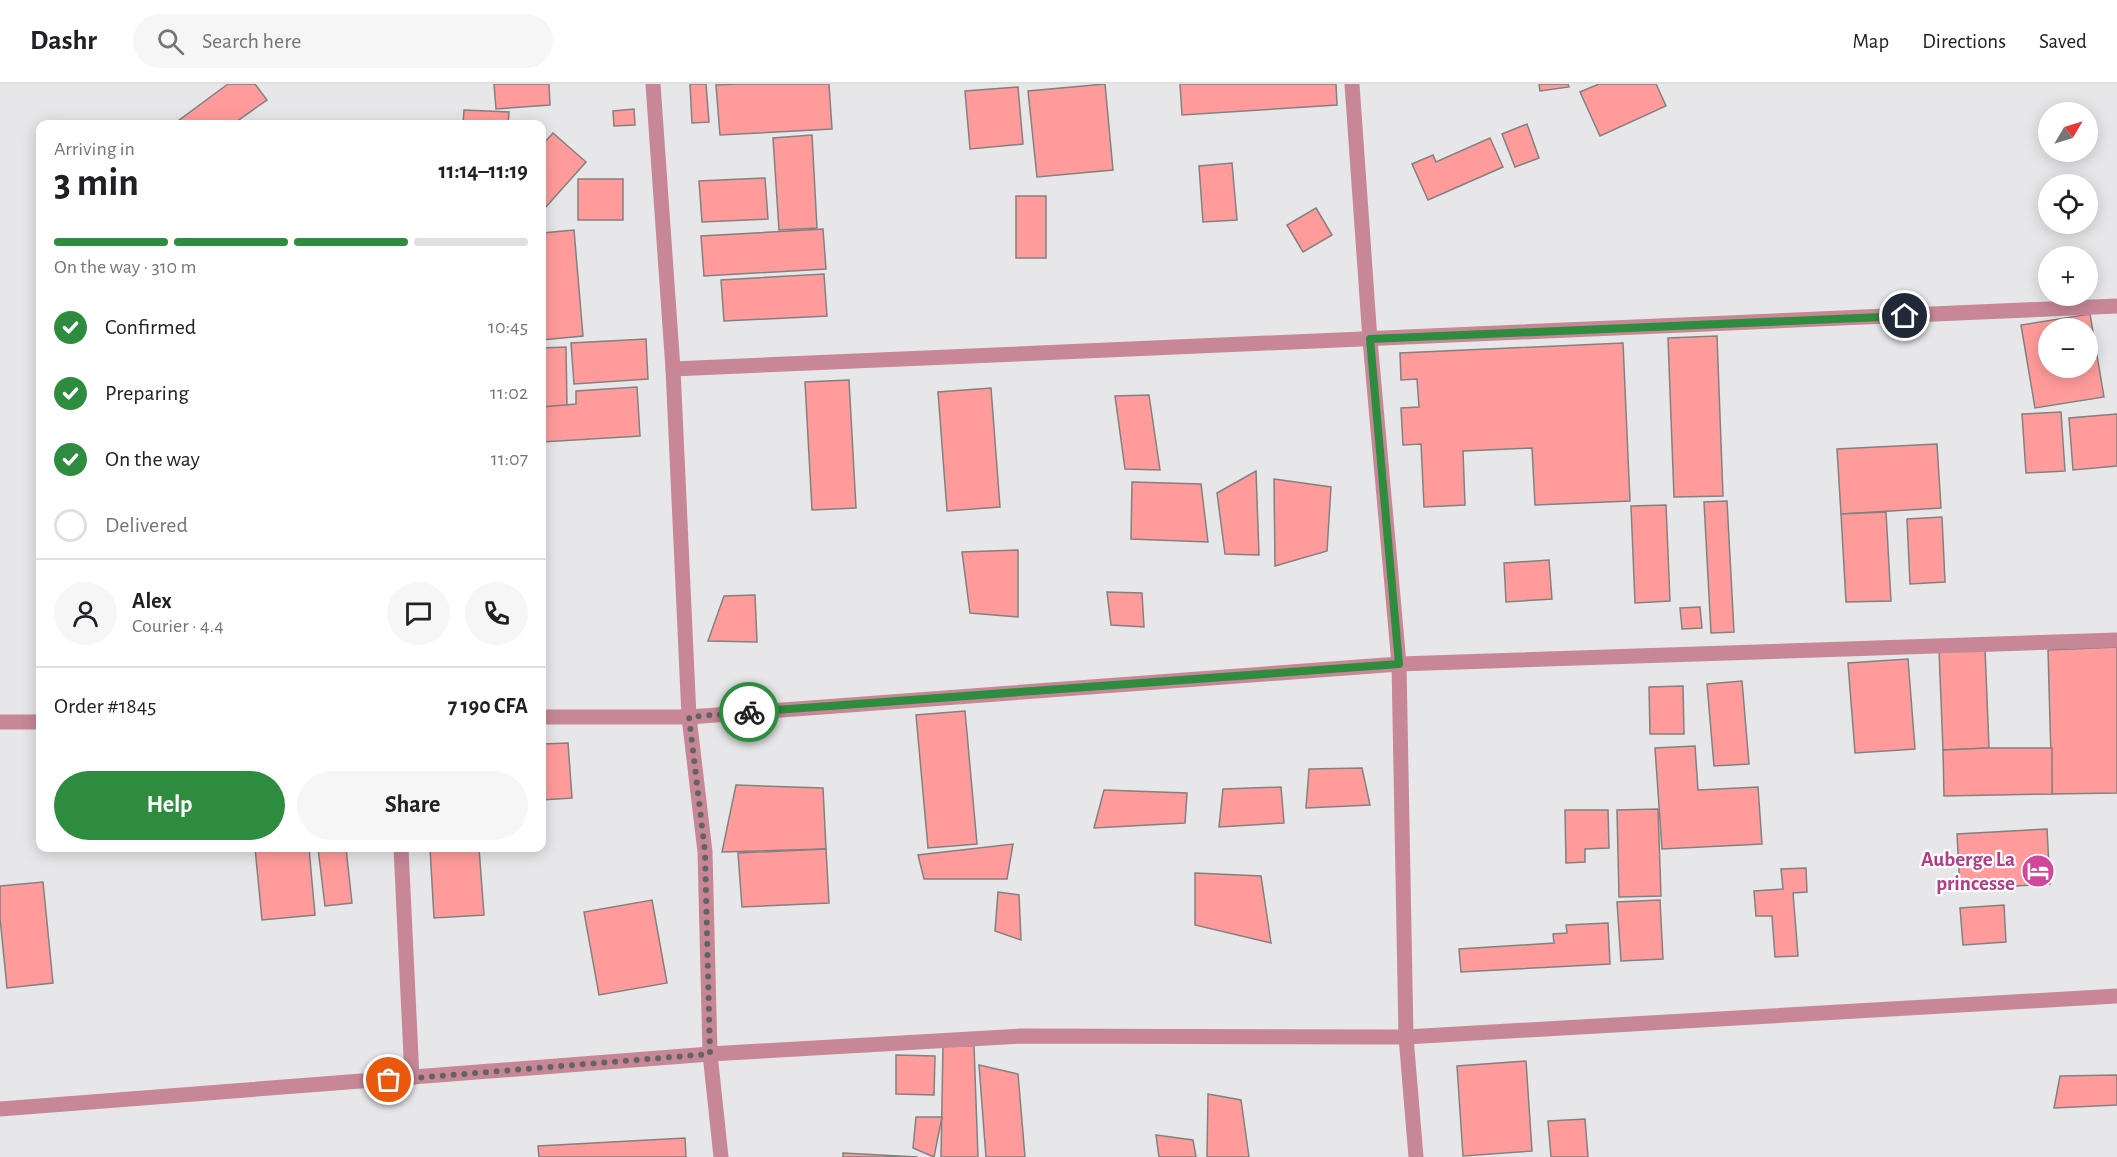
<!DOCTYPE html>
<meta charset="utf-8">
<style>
:root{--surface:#fff;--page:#f6f6f6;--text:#202124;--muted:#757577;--line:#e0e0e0;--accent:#2e8c3e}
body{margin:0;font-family:"Alegreya Sans",sans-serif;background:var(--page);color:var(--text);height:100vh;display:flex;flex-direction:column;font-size:22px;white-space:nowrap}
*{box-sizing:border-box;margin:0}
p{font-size:20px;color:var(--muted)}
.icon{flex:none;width:33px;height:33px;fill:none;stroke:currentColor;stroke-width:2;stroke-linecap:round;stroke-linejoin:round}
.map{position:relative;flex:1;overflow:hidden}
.panel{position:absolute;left:36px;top:36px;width:510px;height:732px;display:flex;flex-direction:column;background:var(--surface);border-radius:12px;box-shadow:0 3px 15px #0003}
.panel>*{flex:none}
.needle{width:39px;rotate:52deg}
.buttons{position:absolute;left:2038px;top:18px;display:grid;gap:12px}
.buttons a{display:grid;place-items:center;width:60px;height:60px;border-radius:50%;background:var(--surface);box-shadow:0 3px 15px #0003;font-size:30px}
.pin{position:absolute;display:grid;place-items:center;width:51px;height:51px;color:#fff;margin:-26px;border:3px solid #fff;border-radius:50%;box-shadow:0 2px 6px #0007}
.courier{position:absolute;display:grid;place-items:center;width:60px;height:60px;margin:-30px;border:4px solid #2e8c3e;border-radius:50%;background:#fff;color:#222;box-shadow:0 2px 8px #0007}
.overview em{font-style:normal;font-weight:700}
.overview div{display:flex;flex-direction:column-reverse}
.overview{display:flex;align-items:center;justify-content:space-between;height:102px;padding:0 18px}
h1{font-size:39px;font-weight:700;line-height:45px}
.bar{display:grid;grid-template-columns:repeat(4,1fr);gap:9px 6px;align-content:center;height:72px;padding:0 18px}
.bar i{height:8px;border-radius:4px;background:var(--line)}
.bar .on{background:var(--accent)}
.bar p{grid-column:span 4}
.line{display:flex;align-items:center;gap:15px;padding:0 18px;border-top:2px solid var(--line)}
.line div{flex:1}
.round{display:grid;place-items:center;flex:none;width:63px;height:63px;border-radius:32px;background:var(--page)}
ol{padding:0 18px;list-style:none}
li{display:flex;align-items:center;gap:18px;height:66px}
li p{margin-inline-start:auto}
li .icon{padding:6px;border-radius:50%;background:var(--accent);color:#fff;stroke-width:4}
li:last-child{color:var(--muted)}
li i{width:33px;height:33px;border:3px solid var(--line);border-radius:50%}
.action{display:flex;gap:12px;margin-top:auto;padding:12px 18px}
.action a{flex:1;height:69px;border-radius:36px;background:var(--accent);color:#fff;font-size:24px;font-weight:700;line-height:69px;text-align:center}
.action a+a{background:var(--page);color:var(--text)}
header{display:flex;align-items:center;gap:36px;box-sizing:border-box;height:84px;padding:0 30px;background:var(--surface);border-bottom:2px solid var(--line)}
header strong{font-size:28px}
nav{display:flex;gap:33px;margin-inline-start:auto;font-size:21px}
.search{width:420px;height:54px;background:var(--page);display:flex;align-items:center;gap:15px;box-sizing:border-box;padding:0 21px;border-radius:33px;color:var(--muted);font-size:22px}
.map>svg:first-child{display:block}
.building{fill:#ff9c9b;stroke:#828080;stroke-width:1.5;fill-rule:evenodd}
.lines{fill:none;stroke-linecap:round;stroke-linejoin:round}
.minor{stroke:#c78797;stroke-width:15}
.done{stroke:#636364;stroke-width:6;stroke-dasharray:0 10.8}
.route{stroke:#2e8c3e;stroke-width:8}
.labels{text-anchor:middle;stroke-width:4.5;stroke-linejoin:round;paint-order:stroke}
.hotel-label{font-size:21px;font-weight:bold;fill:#b23c85;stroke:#fff;text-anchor:end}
</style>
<header>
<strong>Dashr</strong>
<div class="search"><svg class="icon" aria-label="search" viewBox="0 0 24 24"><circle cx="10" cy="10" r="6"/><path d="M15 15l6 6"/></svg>Search here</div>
<nav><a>Map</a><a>Directions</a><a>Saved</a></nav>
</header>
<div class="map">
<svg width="2117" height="1073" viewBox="0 0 2117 1073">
<rect width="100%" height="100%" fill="#e7e7e9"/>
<!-- building -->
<g class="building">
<path d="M228,0H255L267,16L233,40H180L178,37Z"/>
<path d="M494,0H549L550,21L496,25Z"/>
<path d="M690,0H706L709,38L692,39Z"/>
<path d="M738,0H829L832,45L720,51L716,1Z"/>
<path d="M1105,0L1113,86L1037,93L1028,7Z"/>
<path d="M1180,0H1336L1337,21L1182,31Z"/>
<path d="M1539,0H1568L1569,3L1540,7Z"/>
<path d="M1599,0H1656L1666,22L1600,52L1580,8Z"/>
<path d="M1018,3L1023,60L970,65L965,7Z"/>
<path d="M634,25L635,41L614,42L613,27Z"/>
<path d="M464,26L509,28L508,40H463Z"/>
<path d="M1527,40L1539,74L1515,83L1502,50Z"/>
<path d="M553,49L586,78L545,124L542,121V61Z"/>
<path d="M812,51L817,144L779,146L773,54Z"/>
<path d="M1490,54L1503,83L1428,116L1412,80L1433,71L1436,78Z"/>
<path d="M1232,79L1237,136L1203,138L1199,82Z"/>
<path d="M765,94L768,135L702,138L699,97Z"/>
<rect x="578" y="95" width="45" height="41"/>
<rect x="1016" y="112" width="30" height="62"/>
<path d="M1316,124L1332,151L1303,168L1287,141Z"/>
<path d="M823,145L826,185L704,192L701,152Z"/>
<path d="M574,146L583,252L542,256V149Z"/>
<path d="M824,190L827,232L724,237L721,196Z"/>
<path d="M2090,230L2104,313L2035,324L2021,241ZM2049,244H2088V284H2049Z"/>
<path d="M1717,252L1723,412L1674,413L1668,254Z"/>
<path d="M646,255L648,295L574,300L571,259Z"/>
<path d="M1623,259L1630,417L1535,421L1532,364L1463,367L1465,421L1424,423L1421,360L1403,361L1401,324L1419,323L1417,295L1401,296L1400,269Z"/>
<path d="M566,263L567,323H542V264Z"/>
<path d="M849,296L856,424L812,426L805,298Z"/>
<path d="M637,303L640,352L542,358V323L576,320V307Z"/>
<path d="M991,304L1000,423L947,427L938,308Z"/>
<path d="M1149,311L1160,386L1125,385L1115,312Z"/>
<path d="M2061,328L2065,387L2026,389L2022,330Z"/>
<path d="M2117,330V382L2073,386L2069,334Z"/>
<path d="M1937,360L1941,424L1841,430L1837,365Z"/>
<path d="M1256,387L1259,471L1225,470L1217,409Z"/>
<path d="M1274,395L1331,403L1327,467L1275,482Z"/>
<path d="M1132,398L1201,400L1208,458L1131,455Z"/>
<path d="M1727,417L1734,548L1711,549L1704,418Z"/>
<path d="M1666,421L1670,517L1635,519L1631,422Z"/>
<path d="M1886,428L1891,517L1846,518L1841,430Z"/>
<path d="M1942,433L1945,498L1910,500L1907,435Z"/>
<path d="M1018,466V533L970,529L962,468Z"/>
<path d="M1549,476L1552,515L1506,518L1504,479Z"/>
<path d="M1107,508L1142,509L1144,543L1111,541Z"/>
<path d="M755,511L757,558L708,557L724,512Z"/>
<path d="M1700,523L1702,544L1682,545L1680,524Z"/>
<path d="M2117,563V709L2052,710L2048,566Z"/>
<path d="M1985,564L1989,664L1943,666L1939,566Z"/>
<path d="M1908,575L1915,665L1855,669L1848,579Z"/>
<path d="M1742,597L1749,680L1714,682L1707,600Z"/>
<path d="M1683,602L1684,650H1650L1649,603Z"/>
<path d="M965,627L977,760L928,764L916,631Z"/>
<path d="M568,659L572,714L542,716V660Z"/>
<path d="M1695,662L1698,706L1758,703L1762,760L1662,765L1655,664Z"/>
<path d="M1989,664H2052V710L1944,712L1943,666Z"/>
<path d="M1362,684L1370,721L1306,724L1309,685Z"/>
<path d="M736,701L823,704L826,765L722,768Z"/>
<path d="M1281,703L1284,739L1219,743L1223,705Z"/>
<path d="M1104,706L1187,709L1185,739L1094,744Z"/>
<path d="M1658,725L1661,812L1619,813L1617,726Z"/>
<path d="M1565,726H1608L1609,764L1585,765V778L1566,779Z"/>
<path d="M2047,745L2050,800L1960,805L1957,750Z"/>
<path d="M1013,760L1007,795H924L918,771Z"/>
<path d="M255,764H309L315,831L262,836Z"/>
<path d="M318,764H346L352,819L325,822Z"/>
<path d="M430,764H479L484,831L434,834Z"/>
<path d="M826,765L829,819L742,823L738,769Z"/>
<path d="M1806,784L1807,808L1793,809L1798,872L1775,873L1772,832H1756L1754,807L1783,805L1781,785Z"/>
<path d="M1195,789L1261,792L1271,859L1195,841Z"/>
<path d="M43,798L53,899L7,904L0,834V802Z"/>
<path d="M998,808L1019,811L1021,856L995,847Z"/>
<path d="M652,816L667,899L599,911L584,828Z"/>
<path d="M1660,816L1663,875L1621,877L1617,818Z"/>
<path d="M2004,821L2006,858L1963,861L1960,824Z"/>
<path d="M1608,839L1610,880L1461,888L1459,865L1554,859L1553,850L1567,849L1566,841Z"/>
<path d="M943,961L974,962L978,1073H941Z"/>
<path d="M896,971L935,972L934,1011L896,1010Z"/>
<path d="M1526,977L1532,1067L1463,1072L1457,982Z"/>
<path d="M979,981L1018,990L1025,1073H986Z"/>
<path d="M2117,991V1021L2054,1024L2060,992Z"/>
<path d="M1208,1010L1241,1016L1249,1073H1207Z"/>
<path d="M916,1033H942L934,1073L913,1064Z"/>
<path d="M1585,1035L1588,1073H1551L1548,1037Z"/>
<path d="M1156,1051L1193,1056L1196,1073H1159Z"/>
<path d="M685,1054L686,1073H539L538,1062Z"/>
<path d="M843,1069L918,1073H843Z"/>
</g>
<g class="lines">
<!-- minor -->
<g class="minor">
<path d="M653,0L673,285L689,633L705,768L710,970L721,1073"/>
<path d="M1352,0L1370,256L1399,580L1406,953L1416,1073"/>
<path d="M673,285L2117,222"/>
<path d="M542,633H689L1399,580L2117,556"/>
<path d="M0,638H40"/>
<path d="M401,764L412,994"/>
<path d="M0,1025L710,970L1022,952L1406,953L2117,912"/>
</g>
</g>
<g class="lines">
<!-- done -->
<path class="done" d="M389,996L710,970L705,768L689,633L749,628"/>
<!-- route -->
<path class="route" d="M749,628L1399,580L1370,255L1905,232"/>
</g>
<!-- icons -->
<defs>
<symbol id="hotel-disc" viewBox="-11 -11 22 22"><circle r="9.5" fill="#d1479c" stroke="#fff"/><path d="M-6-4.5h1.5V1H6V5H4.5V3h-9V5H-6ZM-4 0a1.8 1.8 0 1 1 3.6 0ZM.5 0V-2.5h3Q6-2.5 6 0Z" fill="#fff"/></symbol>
</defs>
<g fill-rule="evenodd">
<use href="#hotel-disc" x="2019" y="768" width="38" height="38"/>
</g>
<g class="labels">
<!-- hotel labels -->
<g class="hotel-label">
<text x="2015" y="782">Auberge La<tspan x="2015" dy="24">princesse</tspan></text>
</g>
</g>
</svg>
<div class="buttons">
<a><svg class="needle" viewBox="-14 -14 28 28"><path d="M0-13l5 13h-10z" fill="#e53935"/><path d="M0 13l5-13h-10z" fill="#757577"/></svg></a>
<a><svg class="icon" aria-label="locate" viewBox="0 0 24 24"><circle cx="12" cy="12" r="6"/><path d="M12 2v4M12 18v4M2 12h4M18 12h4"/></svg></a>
<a>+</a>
<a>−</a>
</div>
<div class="pin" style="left:389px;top:996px;background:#ea580c"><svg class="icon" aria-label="bag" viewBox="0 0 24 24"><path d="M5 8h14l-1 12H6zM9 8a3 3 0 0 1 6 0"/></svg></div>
<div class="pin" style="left:1905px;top:232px;background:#1f2937"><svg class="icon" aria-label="home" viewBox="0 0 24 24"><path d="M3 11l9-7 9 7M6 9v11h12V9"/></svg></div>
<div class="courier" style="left:749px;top:628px"><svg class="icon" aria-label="bike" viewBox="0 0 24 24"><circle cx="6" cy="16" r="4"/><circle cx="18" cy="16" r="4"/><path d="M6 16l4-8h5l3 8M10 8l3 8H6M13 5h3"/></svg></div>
<section class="panel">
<div class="overview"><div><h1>3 min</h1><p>Arriving in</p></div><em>11:14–11:19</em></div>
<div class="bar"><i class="on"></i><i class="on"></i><i class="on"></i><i></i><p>On the way · 310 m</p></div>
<ol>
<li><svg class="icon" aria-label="check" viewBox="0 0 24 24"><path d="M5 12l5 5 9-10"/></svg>Confirmed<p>10:45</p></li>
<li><svg class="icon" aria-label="check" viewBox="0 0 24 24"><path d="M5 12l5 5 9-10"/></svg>Preparing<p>11:02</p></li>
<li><svg class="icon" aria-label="check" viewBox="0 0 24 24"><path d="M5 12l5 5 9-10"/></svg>On the way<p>11:07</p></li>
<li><i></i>Delivered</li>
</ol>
<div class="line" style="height:108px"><a class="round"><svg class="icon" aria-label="person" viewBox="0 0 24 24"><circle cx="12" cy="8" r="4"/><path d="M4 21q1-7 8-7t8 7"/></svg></a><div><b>Alex</b><p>Courier · 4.4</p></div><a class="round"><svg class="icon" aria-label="chat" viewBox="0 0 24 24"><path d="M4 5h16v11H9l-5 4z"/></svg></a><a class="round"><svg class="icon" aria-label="phone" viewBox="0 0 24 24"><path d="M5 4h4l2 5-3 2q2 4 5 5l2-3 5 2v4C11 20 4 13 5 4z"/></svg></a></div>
<div class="line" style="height:78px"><div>Order #1845</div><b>7 190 CFA</b></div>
<div class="action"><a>Help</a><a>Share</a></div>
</section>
</div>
